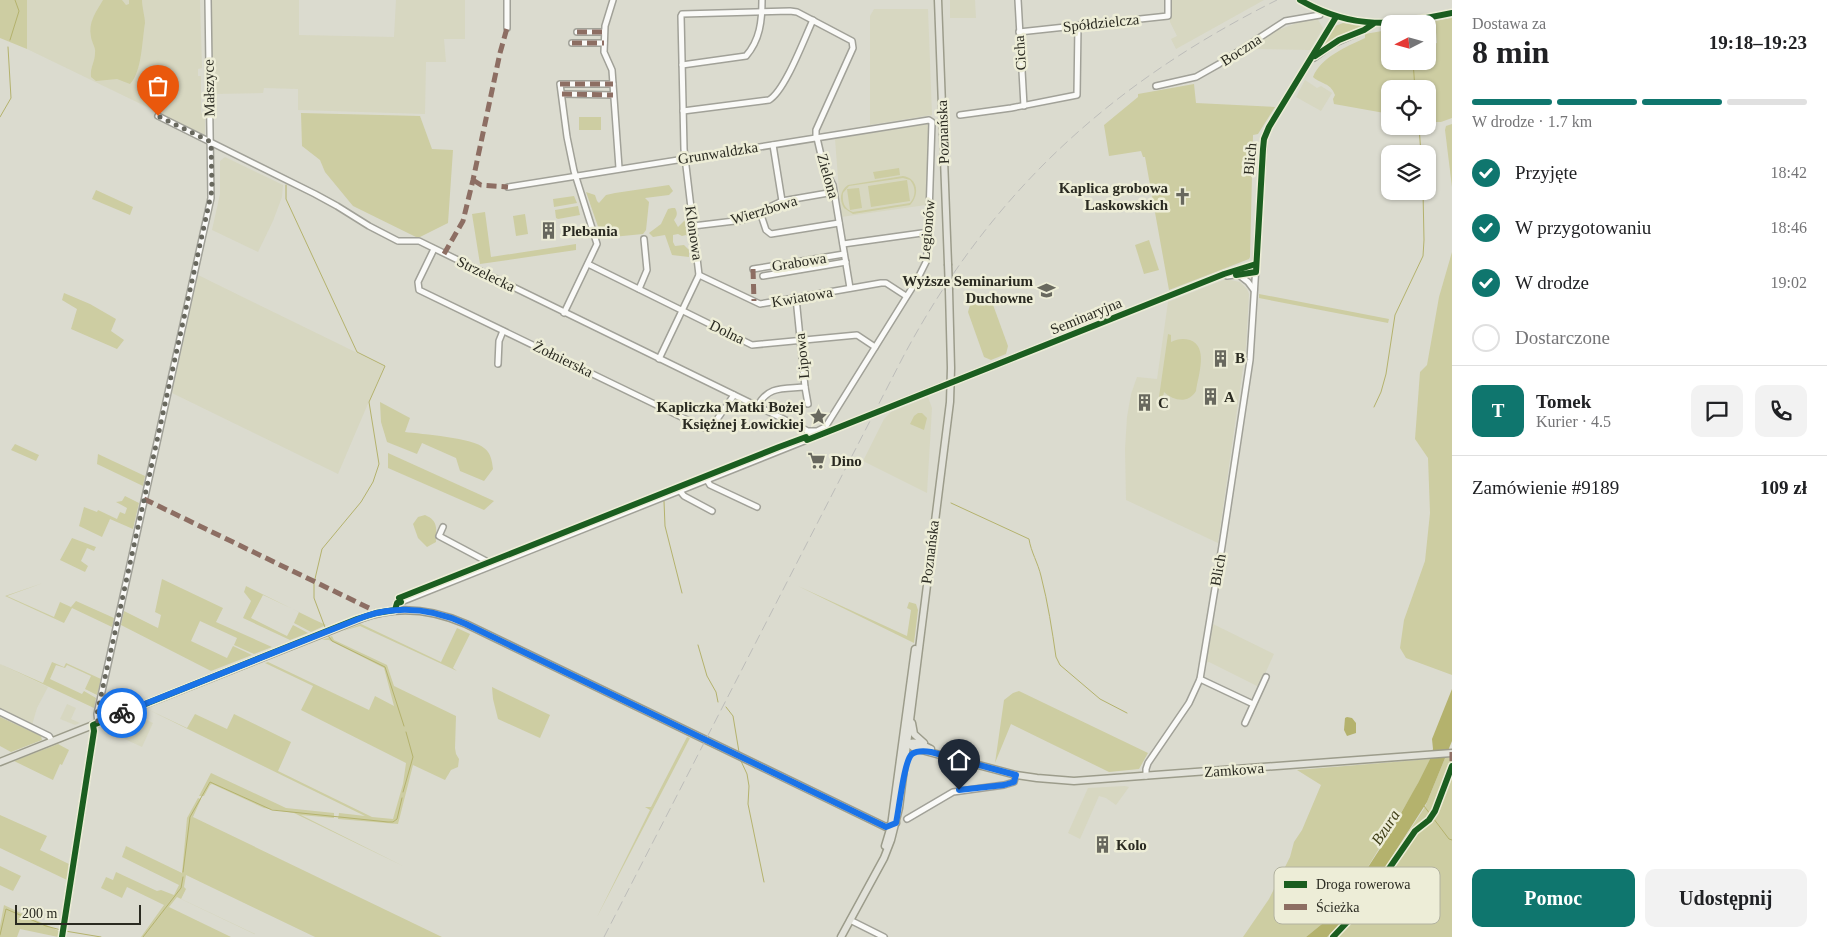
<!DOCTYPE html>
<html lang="pl">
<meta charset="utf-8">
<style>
:root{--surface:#fff;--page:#f2f2f2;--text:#202124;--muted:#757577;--line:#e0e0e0;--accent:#0f766e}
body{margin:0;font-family:"Times New Roman",serif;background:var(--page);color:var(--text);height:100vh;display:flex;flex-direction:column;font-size:19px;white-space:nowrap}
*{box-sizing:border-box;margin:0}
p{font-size:16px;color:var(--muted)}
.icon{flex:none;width:28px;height:28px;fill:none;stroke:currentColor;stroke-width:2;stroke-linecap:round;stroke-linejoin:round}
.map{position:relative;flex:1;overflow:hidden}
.details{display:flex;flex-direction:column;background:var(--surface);width:375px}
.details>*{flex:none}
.needle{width:32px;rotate:264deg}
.tools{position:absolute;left:1381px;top:15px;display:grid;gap:10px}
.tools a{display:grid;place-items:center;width:55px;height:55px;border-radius:10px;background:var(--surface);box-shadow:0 1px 4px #0004;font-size:25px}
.scale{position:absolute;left:15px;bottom:12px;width:126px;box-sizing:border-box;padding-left:5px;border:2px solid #2a2a21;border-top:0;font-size:14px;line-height:18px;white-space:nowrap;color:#2a2a21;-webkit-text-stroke:4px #ededd7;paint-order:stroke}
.pin{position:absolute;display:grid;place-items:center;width:42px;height:42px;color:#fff;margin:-51px -21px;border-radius:50% 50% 50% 0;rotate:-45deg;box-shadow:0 0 5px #0007}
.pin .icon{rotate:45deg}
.courier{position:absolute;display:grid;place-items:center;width:50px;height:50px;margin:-25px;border:4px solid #1a73e8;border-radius:50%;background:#fff;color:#222;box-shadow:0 1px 6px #0007}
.headline em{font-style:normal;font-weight:600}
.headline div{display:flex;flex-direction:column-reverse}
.headline{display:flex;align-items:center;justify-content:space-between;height:85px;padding:0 20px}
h1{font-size:32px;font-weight:600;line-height:38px}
.bar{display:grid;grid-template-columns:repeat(4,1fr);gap:8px 5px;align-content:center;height:60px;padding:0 20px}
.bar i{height:6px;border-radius:4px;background:var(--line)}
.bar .current{background:var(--accent)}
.bar p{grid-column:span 4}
.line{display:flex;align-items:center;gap:12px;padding:0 20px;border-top:1px solid var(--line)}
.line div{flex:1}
.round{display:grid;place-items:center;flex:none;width:52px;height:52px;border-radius:10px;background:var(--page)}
ol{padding:0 20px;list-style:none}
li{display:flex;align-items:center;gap:15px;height:55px}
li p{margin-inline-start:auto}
li .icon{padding:5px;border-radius:50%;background:var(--accent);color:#fff;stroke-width:4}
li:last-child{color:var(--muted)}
li i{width:28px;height:28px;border:2px solid var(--line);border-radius:50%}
.cta{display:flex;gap:10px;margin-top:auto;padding:10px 20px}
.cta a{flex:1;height:58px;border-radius:10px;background:var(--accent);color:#fff;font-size:20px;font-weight:600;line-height:58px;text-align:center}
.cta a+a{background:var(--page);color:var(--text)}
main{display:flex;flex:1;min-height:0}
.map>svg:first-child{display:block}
.built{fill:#d7d7c1}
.green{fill:#cdcda2;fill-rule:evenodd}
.water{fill:#b4b26d}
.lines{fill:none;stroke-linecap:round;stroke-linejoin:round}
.stream{stroke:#b4b26d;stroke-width:1}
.minor-casing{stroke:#a1a198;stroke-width:8}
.major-casing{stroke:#9c9c8b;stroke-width:9}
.minor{stroke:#fafaf8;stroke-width:5}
.major{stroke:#e2e2da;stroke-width:6}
.rail{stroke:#bdbdba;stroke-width:1;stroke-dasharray:10 5;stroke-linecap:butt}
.major-bridge-casing{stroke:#9c9c8b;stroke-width:9;stroke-linecap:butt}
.major-bridge{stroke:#e2e2da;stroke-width:6}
.quiet{stroke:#8d6e63;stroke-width:5;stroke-dasharray:10 5;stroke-linecap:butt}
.cycleway-casing{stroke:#ededd7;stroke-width:9}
.cycleway{stroke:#1b5e20;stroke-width:6}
.done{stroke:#68685e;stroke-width:5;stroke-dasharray:0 9}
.route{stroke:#1a73e8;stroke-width:6}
.labels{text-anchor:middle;stroke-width:5;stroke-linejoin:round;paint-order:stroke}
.street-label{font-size:15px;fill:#2a2a21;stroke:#ededd7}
.poi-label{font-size:15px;font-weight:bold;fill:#2a2a21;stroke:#ededd7;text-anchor:start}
.water-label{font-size:16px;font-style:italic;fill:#3f3e17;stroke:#ededd7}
.key{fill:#ededd7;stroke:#b2b2a0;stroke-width:1}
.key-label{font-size:14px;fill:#2a2a21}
</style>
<main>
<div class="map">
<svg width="1452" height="937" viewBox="0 0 1452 937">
<rect width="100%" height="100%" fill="#dbdbcf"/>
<!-- built -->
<g class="built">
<path d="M27,0H200L202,68L198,69V76H201V113L205,116V135L27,49Z"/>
<path d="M211,0H299V35L394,37L396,0H465V39H444L446,62H426L425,114L298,110V89L264,88L263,93L213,94Z"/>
<path d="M950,0H975L976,18H950Z"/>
<path d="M1170,0H1264L1176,49L1171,39L1177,36L1170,22Z"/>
<path d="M874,9H928L932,115L870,125V16Z"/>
<path d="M1317,18L1323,28L1310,50L1254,49L1251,47L1280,28L1281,29L1302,21Z"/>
<path d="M1305,80L1317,88L1321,86L1332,93L1321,111L1296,97Z"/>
<path d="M929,124L926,205L841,217L835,139Z"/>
<path d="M225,157L283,185L282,197L273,221L258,252L212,230L220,194V161Z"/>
<path d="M198,275L384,366L338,474L172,393Z"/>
<path d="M1226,279L1240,282L1247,289L1249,294L1246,347L1218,543L1126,500L1125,449L1127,417L1131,394L1137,377L1157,379L1168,302Z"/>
<path d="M928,397L932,408L927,493L863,461L884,419L891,412Z"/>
<path d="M1213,624L1274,654L1259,687L1209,662L1206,663Z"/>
<path d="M0,664L48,687L37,708L32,725L0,710Z"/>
<path d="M67,704L76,708L71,719L80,723L75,725L60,719Z"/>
<path d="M135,714L153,723L142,747L101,728Z"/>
<path d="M1125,786L1129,787L1116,805L1106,798L1099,796L1080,839L1068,833L1088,788Z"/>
</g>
<!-- green -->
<g class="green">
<path d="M0,0H27V49L0,38Z"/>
<path d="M103,0H122L126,5L129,4V0H142C142,7 145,17 145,23C142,40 142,72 130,84L117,79L96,81L91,77C90,67 95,62 95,53C96,48 92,43 91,37C88,22 96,12 103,0Z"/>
<path d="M1452,18V118L1441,122H1428V89H1390V114L1334,104L1333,99L1335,95C1330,82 1322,85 1313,77C1321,57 1346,47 1365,38V34L1382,31L1390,33V61H1428V45L1437,43L1435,21Z"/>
<path d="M1343,23L1366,26L1340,36L1320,49L1335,26Z"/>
<path d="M1194,84L1196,103L1275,107L1258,134L1253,135L1250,257L1249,259L1169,290L1145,157H1143L1141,151L1109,156L1104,125L1138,97V94Z"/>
<path d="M301,113L420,116L432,149L453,150L448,223L418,238L353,206L325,172L320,160L302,146Z"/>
<rect x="579" y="117" width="22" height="13"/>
<path d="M1452,124V187L1445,130L1446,126Z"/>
<path d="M899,168L900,175L875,179L873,172Z"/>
<path d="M903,176C918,178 920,195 910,205L853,214L844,208C839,199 840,191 848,185ZM903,178L910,180C916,187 916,196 910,203L853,212C844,209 842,202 843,193L849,186Z"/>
<path d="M907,180L910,201L871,207L868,186Z"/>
<path d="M669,185L673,191L669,195L645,198L649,202L646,230L643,234L602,238L586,192L595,195L597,201L599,203L606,195L615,193Z"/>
<path d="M859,188L862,208L850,210L847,189Z"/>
<path d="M96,190L133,207L130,215L92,199Z"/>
<path d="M574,196L577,203L554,207L553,199Z"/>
<path d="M578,206L580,215L558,219L556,218L555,210Z"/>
<path d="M672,208H675C678,213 677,216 674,220L678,227L687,218C691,224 693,233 690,240L686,235L682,236L678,234L673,235V242L675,246L684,245L689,250V257L672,255L665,235L653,237L649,233L661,224L668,209Z"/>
<path d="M485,212L491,257L576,244V250L480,264L472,214Z"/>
<path d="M525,214L528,234L516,236L513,216Z"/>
<path d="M1149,240L1159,270L1144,274L1135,245Z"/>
<path d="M1452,252V675L1406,658L1400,648L1404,620L1425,561L1430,513L1428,458L1415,439L1420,372L1427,365L1439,297Z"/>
<path d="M64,293L90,304L116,319L111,331L124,340L117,349L71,329L77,309L62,300Z"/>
<path d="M1259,294L1389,319L1388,323L1259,298Z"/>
<path d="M987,299L992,302L1008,346L1006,354L991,360L984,357L968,312L970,305Z"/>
<path d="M1168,334L1171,335V342C1177,339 1183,338 1190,340C1209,347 1198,376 1196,391C1188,404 1174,401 1164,392L1163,397H1159Z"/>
<path d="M380,402L410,418L405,432C421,434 474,438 484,448C491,453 492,461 493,469L484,481L460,471L456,458L422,443L417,454L387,442L381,422Z"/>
<path d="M918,413H922L927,418L924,430L910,424L914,416Z"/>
<path d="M15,444L39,455L36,461L11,450Z"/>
<path d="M388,453L494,501L484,510L388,468Z"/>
<path d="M98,454L145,476L143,486L97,464Z"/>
<path d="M125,496L139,503L133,529L110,519L102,537L79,526L84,507L97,512L98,510L117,519L120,512L125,514L127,508L116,502L122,501Z"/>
<path d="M425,515C439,521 436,529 436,542L427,547L418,538L413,524L418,517Z"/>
<path d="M72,538L96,547L94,551L87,548L81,561L88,566L85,572L60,560Z"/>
<path d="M162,579L223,608L216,622L272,647L254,654L234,645L237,638L200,621L191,641L227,658L233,646L252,655L211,671L121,625L124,611L158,628L161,615L155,612Z"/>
<path d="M43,583L7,596L54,617L60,602L71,607L76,601L114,618L112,627L72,608L64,623L5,596Z"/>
<path d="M246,586L315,620L326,625L311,632L294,623L299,612L263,595L251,618L287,636L293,625L308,633L290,640L243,618L251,601L244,592Z"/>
<path d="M798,586L907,636L911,610L907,608L909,602L916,604L918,610L914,643Z"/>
<path d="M361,624L441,662L457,628L470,634L453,668L457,671L360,626L343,631Z"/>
<path d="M332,636L334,640L387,665L394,686L456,716L455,748L456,754L459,759L458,767L451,770L445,780L413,765L398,824L338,819L339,813L365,816L147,709L187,728L195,714L227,729L234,714L291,742L278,771L372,817L393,819L403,784L406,763L301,710L313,686L265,663L268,662L369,710L375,696L394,706L384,668L329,640H322Z"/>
<path d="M52,662L64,667L66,663L101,679L97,695L85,689L91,676L67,665L65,668L56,665L50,679L82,694L84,691L96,698L94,708L0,664L43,683Z"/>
<path d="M492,687L550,715L540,738L498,719L493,699Z"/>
<path d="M1019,691L1148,753L1139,769L1109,772L1011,724L995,763L1004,700L1013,693Z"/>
<path d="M0,717L41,736L42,740L11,752L0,746Z"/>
<path d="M687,737L690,738L597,917L650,810L645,807H651Z"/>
<path d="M58,744L69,750L62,765L60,764L53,780L14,761Z"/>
<path d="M1452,757V937H1327L1340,925L1372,888L1425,807L1445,758Z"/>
<path d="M1430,759L1413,793L1366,870L1350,895L1322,924L1306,937H1243L1269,899L1290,857L1294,842L1302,830L1321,785L1297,770Z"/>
<path d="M211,773L286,808L334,813V818L301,815L403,866L294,813L264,808L212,784L210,785L204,796H199Z"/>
<path d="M198,798L201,799L193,817L442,937H315L186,875L184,887L186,889L181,899L261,937L177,897L169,907L231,937H141L164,905L127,887L122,898L101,888L106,877L113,880L116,872L157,891L161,890L174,895L179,885L122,857L126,846L182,873L187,818Z"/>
<path d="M0,815L47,836L40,850L69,864L67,880L0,848Z"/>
<path d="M0,866L21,876L13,891L0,885Z"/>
<path d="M4,905L59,931L58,937L20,929L17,937H0V926Z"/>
</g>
<!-- water -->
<g class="water">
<path d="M1452,689V741L1427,802L1366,897L1340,925L1327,937H1306L1322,924L1350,895L1387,838L1418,783L1430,759L1433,749L1432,739Z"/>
<path d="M1347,717L1352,718L1356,723V733L1347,736L1344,730L1345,718Z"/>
</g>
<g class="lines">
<!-- stream -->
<g class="stream">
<path d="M10,40L19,11L15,0"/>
<path d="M1413,61L1415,89"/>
<path d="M0,117L11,98L8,47"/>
<path d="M1419,126L1421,154"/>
<path d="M286,185V199L357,352L385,366L369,402L379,464L373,482L361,502L322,549L314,583V598L326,630"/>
<path d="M1374,407L1381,392L1386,374L1395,315L1423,256L1424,240L1423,191"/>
<path d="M664,501L665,526L682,593"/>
<path d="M951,503L1029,539C1031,552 1038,563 1041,576C1048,603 1052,630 1056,657L1060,665L1100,699L1127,713"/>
<path d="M327,634L332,641L385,667L404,726"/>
<path d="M698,645L707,676L716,692L718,702"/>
<path d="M726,707L733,716L739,752"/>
<path d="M741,761L747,774L749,786L748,804L764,882"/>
<path d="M403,792L413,757L406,732"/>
<path d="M1424,806L1449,839L1452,840"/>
<path d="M183,872L190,817L210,782L272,810L388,822H393L397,819L402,798"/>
<path d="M65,931L101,937"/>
<path d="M0,935L6,909L46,926L61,930"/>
<path d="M143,937L181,888L183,877"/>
</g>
<defs>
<g id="minor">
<path d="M613,0L605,26L604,52L612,70L619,168"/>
<path d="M1018,0L1024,106"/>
<path d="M1300,0C1354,31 1394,25 1452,13"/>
<path d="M507,28V0"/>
<path d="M577,32H604"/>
<path d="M1019,32L1168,16V0"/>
<path d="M572,43H604"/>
<path d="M1314,58L1333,44L1364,30L1373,24"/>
<path d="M682,65L746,56C760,40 762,21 762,0"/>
<path d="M1156,86L1196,77L1219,64L1285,21L1320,15L1322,11"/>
<path d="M562,94L613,95"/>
<path d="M683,111L769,100C785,91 804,39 813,20"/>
<path d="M960,115L1011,108L1077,95L1078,25"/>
<path d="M158,116L315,194L337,206L369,226L398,241H419L806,430L812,438"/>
<path d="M817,138L824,168L833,185L850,288"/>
<path d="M773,145L782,201"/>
<path d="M508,187L929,120L932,122L928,245L926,262L917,280L826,426L827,432"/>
<path d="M760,212L766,230L771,234L839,223"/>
<path d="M693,226L743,220L782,201L834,192"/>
<path d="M843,244L929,232"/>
<path d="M434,249L418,282L419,290L704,428L713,425L734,395"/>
<path d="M588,264L752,345L857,335L875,347"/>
<path d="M753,269L844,254"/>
<path d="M699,275L760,304L881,283H886L906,296"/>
<path d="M1239,275L1248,282L1254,290"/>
<path d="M763,276L846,262"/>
<path d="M1227,276L1256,272"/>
<path d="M639,289L647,270L644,239"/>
<path d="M564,313L597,244L574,171L567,137L560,84H613"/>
<path d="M659,359L699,275L684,149L681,16L682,14L790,11L797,12L852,41L853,48L816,130V138"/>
<path d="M498,364L499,341L503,331"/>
<path d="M960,379L1224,274L1256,264"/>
<path d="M805,387L808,404"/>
<path d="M757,407C768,385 784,389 805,387L796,298"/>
<path d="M807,431H817L825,427"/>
<path d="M707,480L710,485L757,507"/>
<path d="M680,491L684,496L712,511"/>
<path d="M443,527L439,536L486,561L489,566"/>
<path d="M395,610L397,603L401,602L942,386"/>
<path d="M1200,679L1253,704"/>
<path d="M0,712L49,736L52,741"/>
<path d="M98,723L97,714L211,198L208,0"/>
<path d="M1245,723L1266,677"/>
<path d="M1146,776V769L1148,763L1189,703L1200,679L1222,546L1250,360L1264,139L1269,127L1336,17"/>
<path d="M907,819L953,792L1004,785L1014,782L1016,775"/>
<path d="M850,920L884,937"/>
<path d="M62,937L94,731L93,725"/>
</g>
<g id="major">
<path d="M938,0L948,264"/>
<path d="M912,723L914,734L924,743"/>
<path d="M908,743L914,748L1016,775L1037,778L1074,781L1452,753"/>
<path d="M905,745C914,739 922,745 931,749"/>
<path d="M0,762L362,618C397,605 432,609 466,624L886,827L896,823"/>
<path d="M885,846L891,826L915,649"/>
<path d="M841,937L884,858L891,840L899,808L950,402L951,368L949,290"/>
</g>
</defs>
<!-- minor casing -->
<use href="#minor" class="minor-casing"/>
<!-- major casing -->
<use href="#major" class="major-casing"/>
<!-- minor -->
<use href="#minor" class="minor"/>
<!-- major -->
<use href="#major" class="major"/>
<!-- rail -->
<path class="rail" d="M604,937L903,357C991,192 1111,83 1277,0"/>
<defs>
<path id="major-bridge" d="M948,264L949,290"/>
</defs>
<!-- major-bridge casing -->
<use href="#major-bridge" class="major-bridge-casing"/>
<!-- major-bridge -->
<use href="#major-bridge" class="major-bridge"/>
<!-- quiet -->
<g class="quiet">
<path d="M577,32H604"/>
<path d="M572,43H604"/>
<path d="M560,84H613"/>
<path d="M562,94L613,95"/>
<path d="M473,180L481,185L508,187"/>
<path d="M444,254L463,221L473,180L500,53L507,28"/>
<path d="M753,269L754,301"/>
<path d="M144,499L371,609L376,613"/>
<path d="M1452,752V761"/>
</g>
<defs>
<g id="cycleway">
<path d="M1300,0C1354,31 1394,25 1452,13"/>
<path d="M1315,56L1339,40L1364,30L1373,24"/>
<path d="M1236,275L1256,272L1263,149L1264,139L1269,127L1336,17"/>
<path d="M62,937L94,731L93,725L357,619L376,613L395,610L397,603L401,602L399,598L779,447L806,437L807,440L1224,274L1256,264"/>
<path d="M1333,937L1366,902L1415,831L1429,820L1435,811L1452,766"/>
</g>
</defs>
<!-- cycleway casing -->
<use href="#cycleway" class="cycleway-casing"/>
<!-- cycleway -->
<use href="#cycleway" class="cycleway"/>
</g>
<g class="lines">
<!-- done -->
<path class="done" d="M122,713L98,722L97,714L212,190L211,142L158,116"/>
<!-- route -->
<path class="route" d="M122,713L366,616C400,605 433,609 466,624L886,827L896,823C899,810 904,760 912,754C918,750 925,751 931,752L1016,775L1014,782L1004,785L959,790"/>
</g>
<!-- icons -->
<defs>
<symbol id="church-bare" viewBox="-9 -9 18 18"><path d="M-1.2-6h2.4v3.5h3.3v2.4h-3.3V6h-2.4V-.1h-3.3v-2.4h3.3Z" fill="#68685e" stroke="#ededd7" stroke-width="2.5" paint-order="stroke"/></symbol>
<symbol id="building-bare" viewBox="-9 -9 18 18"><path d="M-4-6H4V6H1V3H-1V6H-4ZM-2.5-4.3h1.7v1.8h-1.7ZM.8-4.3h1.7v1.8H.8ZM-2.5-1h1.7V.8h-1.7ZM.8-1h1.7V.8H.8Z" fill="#68685e" stroke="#ededd7" stroke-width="2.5" paint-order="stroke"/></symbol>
<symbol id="university-bare" viewBox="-9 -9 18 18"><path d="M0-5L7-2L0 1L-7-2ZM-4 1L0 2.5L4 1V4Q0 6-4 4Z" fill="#68685e" stroke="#ededd7" stroke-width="2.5" paint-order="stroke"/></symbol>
<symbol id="sight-bare" viewBox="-9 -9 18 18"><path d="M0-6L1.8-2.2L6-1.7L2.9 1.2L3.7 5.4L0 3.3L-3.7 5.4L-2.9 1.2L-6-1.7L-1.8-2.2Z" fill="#68685e" stroke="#ededd7" stroke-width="2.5" paint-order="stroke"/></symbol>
<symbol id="supermarket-bare" viewBox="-9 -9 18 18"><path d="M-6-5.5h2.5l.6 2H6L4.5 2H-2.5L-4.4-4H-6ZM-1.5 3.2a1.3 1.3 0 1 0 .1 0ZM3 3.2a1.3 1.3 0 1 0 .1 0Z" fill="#68685e" stroke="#ededd7" stroke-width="2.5" paint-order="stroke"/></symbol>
</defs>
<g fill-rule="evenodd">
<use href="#church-bare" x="1170" y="184" width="25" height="25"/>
<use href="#building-bare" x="536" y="218" width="25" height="25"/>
<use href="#university-bare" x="1034" y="278" width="25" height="25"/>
<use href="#building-bare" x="1208" y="346" width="25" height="25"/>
<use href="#building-bare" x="1198" y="384" width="25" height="25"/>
<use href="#building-bare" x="1132" y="390" width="25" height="25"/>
<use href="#sight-bare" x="806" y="404" width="25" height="25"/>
<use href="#supermarket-bare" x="804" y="448" width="25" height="25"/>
<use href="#building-bare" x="1090" y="832" width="25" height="25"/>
</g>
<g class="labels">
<!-- street labels -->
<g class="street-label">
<text transform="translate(1101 23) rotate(-6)" y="5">Spółdzielcza</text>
<text transform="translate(1241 50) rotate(-33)" y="5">Boczna</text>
<text transform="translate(1020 53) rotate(-94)" y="5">Cicha</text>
<text transform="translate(209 88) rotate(-91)" y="5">Małszyce</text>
<text transform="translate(943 132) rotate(-92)" y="5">Poznańska</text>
<text transform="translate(718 153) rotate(-9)" y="5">Grunwaldzka</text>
<text transform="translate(1250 159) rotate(-85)" y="5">Blich</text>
<text transform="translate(828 176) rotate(74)" y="5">Zielona</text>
<text transform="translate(764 210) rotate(-17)" y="5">Wierzbowa</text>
<text transform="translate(927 230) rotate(-85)" y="5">Legionów</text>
<text transform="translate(694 233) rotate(82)" y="5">Klonowa</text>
<text transform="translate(799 262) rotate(-9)" y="5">Grabowa</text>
<text transform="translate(486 274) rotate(26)" y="5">Strzelecka</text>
<text transform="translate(802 297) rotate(-10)" y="5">Kwiatowa</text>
<text transform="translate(1086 316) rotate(-22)" y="5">Seminaryjna</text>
<text transform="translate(727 332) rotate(26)" y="5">Dolna</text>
<text transform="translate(802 356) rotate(-96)" y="5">Lipowa</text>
<text transform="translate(563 359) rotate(26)" y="5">Żołnierska</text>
<text transform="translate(930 552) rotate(-83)" y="5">Poznańska</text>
<text transform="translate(1218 570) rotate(-80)" y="5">Blich</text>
<text transform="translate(1234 770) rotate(-4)" y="5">Zamkowa</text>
</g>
<!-- poi labels -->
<g class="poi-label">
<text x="1168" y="193" text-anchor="end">Kaplica grobowa<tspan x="1168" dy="17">Laskowskich</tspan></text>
<text x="562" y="236">Plebania</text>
<text x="1033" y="286" text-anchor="end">Wyższe Seminarium<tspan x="1033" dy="17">Duchowne</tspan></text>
<text x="1235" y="363">B</text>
<text x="1224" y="402">A</text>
<text x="1158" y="408">C</text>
<text x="804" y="412" text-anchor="end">Kapliczka Matki Bożej<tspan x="804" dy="17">Księżnej Łowickiej</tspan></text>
<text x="831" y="466">Dino</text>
<text x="1116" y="850">Kolo</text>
</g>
<!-- water labels -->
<g class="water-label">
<text transform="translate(1385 827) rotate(-57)" y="6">Bzura</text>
</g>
</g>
<!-- legend -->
<rect x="1274" y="867" width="166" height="57" rx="8" class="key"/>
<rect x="1284" y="881" width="23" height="7" fill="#1b5e20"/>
<rect x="1284" y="904" width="23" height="6" fill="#8d6e63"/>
<g class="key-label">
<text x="1316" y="889">Droga rowerowa</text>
<text x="1316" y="912">Ścieżka</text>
</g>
</svg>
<div class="tools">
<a><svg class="needle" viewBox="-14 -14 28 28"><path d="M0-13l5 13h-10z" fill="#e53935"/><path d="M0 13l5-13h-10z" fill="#757577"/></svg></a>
<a><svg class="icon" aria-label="locate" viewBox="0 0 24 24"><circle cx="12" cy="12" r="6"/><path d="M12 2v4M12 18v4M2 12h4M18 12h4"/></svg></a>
<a><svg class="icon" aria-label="layers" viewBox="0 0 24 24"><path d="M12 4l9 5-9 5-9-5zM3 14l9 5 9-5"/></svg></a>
</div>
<div class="scale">200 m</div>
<div class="pin" style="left:158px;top:116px;background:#ea580c"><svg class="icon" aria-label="bag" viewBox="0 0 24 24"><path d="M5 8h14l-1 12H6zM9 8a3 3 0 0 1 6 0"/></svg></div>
<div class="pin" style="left:959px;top:790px;background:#1f2937"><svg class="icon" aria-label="home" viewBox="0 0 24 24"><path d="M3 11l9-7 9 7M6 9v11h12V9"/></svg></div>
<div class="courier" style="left:122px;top:713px"><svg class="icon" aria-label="bike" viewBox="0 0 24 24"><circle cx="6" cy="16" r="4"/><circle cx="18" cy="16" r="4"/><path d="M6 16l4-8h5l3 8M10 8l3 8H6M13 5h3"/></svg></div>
</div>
<section class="details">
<div class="headline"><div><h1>8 min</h1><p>Dostawa za</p></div><em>19:18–19:23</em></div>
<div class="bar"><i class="current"></i><i class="current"></i><i class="current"></i><i></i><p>W drodze · 1.7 km</p></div>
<ol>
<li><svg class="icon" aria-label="check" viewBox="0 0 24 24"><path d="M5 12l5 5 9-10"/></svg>Przyjęte<p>18:42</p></li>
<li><svg class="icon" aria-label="check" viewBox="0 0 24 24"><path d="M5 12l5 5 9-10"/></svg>W przygotowaniu<p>18:46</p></li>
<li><svg class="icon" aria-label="check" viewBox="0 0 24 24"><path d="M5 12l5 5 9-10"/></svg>W drodze<p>19:02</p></li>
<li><i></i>Dostarczone</li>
</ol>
<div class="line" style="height:90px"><b class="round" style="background:var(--accent);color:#fff">T</b><div><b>Tomek</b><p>Kurier · 4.5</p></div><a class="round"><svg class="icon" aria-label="chat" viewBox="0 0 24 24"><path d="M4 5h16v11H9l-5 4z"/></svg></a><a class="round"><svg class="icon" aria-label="phone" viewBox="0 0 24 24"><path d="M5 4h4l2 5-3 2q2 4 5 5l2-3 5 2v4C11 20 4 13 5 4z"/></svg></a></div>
<div class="line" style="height:65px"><div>Zamówienie #9189</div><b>109 zł</b></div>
<div class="cta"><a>Pomoc</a><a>Udostępnij</a></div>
</section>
</main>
